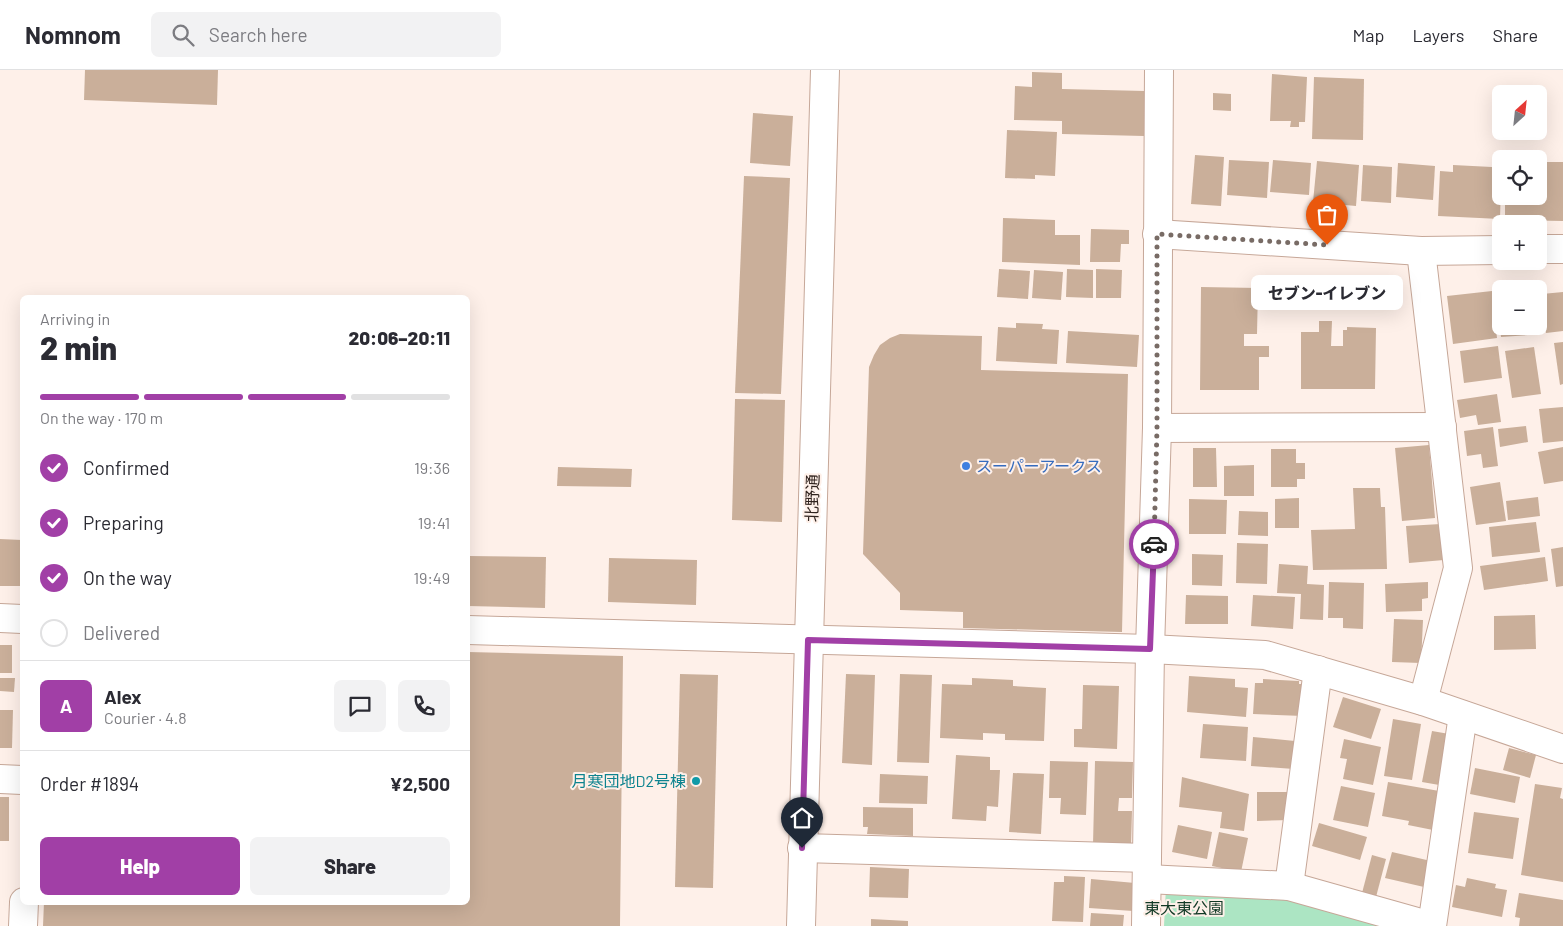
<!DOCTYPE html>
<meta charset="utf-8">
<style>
:root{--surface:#fff;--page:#f2f2f3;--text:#2b2b33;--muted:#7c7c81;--line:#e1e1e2;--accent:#a13fa6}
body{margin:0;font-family:Barlow,"Noto Sans JP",sans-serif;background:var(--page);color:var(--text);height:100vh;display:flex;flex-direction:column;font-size:19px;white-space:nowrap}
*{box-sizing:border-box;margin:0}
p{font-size:16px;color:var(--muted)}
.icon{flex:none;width:28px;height:28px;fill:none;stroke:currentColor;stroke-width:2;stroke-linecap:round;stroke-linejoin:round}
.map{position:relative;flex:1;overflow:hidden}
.panel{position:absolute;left:20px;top:225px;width:450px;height:610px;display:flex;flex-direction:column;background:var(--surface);border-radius:8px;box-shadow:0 5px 20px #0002}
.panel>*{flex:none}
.needle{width:32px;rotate:27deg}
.tools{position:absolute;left:1492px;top:15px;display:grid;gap:10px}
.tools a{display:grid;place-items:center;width:55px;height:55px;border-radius:8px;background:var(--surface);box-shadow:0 5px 20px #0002;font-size:25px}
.pin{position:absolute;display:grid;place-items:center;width:42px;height:42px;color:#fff;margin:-51px -21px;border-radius:50% 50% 50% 0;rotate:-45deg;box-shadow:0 0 5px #0007}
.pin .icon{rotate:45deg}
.courier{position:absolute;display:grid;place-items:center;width:50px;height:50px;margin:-25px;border:4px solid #a13fa6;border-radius:50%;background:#fff;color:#222;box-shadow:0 1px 6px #0007}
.bubble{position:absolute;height:35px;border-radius:8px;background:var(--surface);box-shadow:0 5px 20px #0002;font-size:16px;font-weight:800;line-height:35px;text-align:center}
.headline em{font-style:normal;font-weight:800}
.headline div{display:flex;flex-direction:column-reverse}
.headline{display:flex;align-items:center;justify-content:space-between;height:85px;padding:0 20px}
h1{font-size:32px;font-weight:800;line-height:38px}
.bar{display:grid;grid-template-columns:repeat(4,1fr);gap:8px 5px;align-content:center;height:60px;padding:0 20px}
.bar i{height:6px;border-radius:4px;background:var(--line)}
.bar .active{background:var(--accent)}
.bar p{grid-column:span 4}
.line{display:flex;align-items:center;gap:12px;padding:0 20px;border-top:1px solid var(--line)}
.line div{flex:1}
.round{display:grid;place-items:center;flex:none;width:52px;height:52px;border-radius:8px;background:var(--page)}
ol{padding:0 20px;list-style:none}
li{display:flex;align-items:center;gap:15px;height:55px}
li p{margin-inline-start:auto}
li .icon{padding:5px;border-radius:50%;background:var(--accent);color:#fff;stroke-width:4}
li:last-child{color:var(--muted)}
li i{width:28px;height:28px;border:2px solid var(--line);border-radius:50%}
.primary-button{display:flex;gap:10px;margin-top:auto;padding:10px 20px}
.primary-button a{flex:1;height:58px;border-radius:8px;background:var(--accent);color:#fff;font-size:20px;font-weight:800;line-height:58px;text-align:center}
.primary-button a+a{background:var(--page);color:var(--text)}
header{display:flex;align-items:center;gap:30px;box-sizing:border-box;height:70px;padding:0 25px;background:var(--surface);border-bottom:1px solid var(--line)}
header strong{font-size:24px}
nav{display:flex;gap:28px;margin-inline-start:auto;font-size:18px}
.search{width:350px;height:45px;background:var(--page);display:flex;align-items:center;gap:12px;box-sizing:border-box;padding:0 18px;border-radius:8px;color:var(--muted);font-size:19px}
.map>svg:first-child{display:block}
.green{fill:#ace5c3}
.building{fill:#caaf9a}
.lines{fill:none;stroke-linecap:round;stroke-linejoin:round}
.minor-casing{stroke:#c6a798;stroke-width:30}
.minor{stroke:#fff;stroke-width:28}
.done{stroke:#786b65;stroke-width:5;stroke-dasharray:0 9}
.route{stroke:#a13fa6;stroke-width:6}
.shop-dot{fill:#3f7fe0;stroke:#fef0e9;stroke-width:2}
.culture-dot{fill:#0f9aa8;stroke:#fef0e9;stroke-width:2}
.labels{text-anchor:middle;stroke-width:4;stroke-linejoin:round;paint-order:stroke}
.shop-label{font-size:16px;fill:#366cbe;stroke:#fef0e9;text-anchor:start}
.street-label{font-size:16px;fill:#30231e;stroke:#fef0e9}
.culture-label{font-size:16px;fill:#0d838f;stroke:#fef0e9;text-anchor:end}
.park-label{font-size:16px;fill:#113925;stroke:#fef0e9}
</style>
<header>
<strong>Nomnom</strong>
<div class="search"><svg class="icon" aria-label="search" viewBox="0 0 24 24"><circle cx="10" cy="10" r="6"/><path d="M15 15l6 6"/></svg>Search here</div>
<nav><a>Map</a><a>Layers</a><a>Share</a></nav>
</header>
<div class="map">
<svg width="1563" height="856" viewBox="0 0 1563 856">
<rect width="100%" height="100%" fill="#fef0e9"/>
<!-- green -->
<path class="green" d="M1166,817L1276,821L1388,856H1164Z"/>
<!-- building -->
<g class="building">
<path d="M85,0H218L217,35L84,30Z"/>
<path d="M1032,2L1062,3V19L1145,21L1144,66L1062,64V51L1014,50L1015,16L1032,17Z"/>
<path d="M1272,4L1307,7L1305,52H1299V57H1290L1291,51H1270Z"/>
<path d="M1314,7L1364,9L1363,70L1312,69Z"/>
<path d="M1213,23L1231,24V41L1213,40Z"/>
<path d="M753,43L793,46L790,96L750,93Z"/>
<path d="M1007,60L1057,62L1055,106L1035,105V109L1005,108Z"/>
<path d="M1195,85L1224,87L1221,136L1191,134Z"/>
<path d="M1229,90L1269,92L1267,128L1227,125Z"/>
<path d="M1273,90L1311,93L1309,125L1270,122Z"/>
<path d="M1317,91L1359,95L1356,136L1313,132Z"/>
<path d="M1539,92H1563V151L1505,150V126H1539Z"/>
<path d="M1398,93L1435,96L1433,130L1396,127Z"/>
<path d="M1363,95L1392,97L1391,133L1361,131Z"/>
<path d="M1453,95L1492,97V114H1501L1500,149L1438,146L1440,101L1453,102Z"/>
<path d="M744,106L790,108L781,324L735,323Z"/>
<path d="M1003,148L1055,150V165H1080V195L1002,192Z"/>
<path d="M1091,159L1129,160V174H1121L1120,192H1090Z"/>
<path d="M999,199L1030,201L1028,229L997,227Z"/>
<path d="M1067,199L1093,200V228L1066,227Z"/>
<path d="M1096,199L1122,200L1121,228H1096Z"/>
<path d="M1034,200L1063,202L1061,230L1032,228Z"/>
<path d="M1201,217L1258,218L1257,264H1244V276H1269V287H1259V320H1200Z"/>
<path d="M1492,221L1497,268L1453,274L1447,226Z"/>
<path d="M1563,222V261L1546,263L1542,224Z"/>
<path d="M1501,225V256H1539V248H1540L1542,264L1501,267L1496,226Z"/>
<path d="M1319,251H1332L1331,276H1343V260H1347V257L1376,258L1375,319H1301V262H1319Z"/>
<path d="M1016,253L1043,254L1042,259L1059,260L1057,294L996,291L998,257L1016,258Z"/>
<path d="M1068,261L1139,265L1137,297L1066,293Z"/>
<path d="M900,264L982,266L981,300L1128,304L1122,562L963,558V542L900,540V523L863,484L869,297L874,285L880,275L890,268Z"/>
<path d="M1563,272V314L1560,315L1554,273Z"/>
<path d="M1498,276L1502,308L1464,313L1460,281Z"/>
<path d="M1534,277L1541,324L1512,328L1505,281Z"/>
<path d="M1497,324L1501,352L1478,355L1476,345L1460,348L1457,330Z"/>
<path d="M735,329L785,330L782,452L732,450Z"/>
<path d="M1563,337V371L1543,373L1539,339Z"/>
<path d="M1526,356L1528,372L1500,377L1498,359Z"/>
<path d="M1493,357L1498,396L1483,398L1481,384L1467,386L1464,361Z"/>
<path d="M1429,375L1435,448L1402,451L1395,378Z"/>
<path d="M1563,377V411L1544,414L1538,382Z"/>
<path d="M1193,378H1216L1217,417H1193Z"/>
<path d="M1271,379H1296V393H1305V409H1297V417H1271Z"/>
<path d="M1254,395V426H1224V396Z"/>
<path d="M558,397L632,399L631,417L557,416Z"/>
<path d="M1500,412L1506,451L1476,455L1470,417Z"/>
<path d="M1353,418H1380L1381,437H1385L1387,499L1313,500L1311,460L1355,459Z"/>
<path d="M1538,427L1540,446L1508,450L1506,431Z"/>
<path d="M1299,428V458H1275V429Z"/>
<path d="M1189,429L1227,430L1226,464H1189Z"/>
<path d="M1239,441L1268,442V466L1238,465Z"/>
<path d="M1536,452L1540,482L1492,487L1489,457Z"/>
<path d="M1441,454L1444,490L1409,493L1406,456Z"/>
<path d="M0,469L22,470V516H0Z"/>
<path d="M1237,473L1268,474L1267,514L1236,513Z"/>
<path d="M1563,477V516L1556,517L1551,479Z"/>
<path d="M1192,484L1223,485L1222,516L1192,515Z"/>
<path d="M468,486L546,487L545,538L468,536Z"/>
<path d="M1545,487L1548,511L1484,520L1480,496Z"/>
<path d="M609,488L697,490L696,535L608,532Z"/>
<path d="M1279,494L1308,496L1307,514L1324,515L1323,550L1300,549L1301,524L1277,523Z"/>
<path d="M1329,512L1364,513L1363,559L1343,558V548H1328Z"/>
<path d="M1428,512V528L1422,529V541L1386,542L1385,514Z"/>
<path d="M1186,525L1228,526V554H1185Z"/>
<path d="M1253,525L1295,527L1293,559L1251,556Z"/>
<path d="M1535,545L1536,579L1494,580V546Z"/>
<path d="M1394,549L1423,550L1421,593L1392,592Z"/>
<rect x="0" y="575" width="12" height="28"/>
<path d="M468,582L623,586L620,856H43L44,832H468Z"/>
<path d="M680,604L718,605L713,818L675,817Z"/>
<path d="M846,604L875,605L872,695L842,693Z"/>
<path d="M900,604L932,605L929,693L897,692Z"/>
<path d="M1189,606L1235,609V617L1248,618L1246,647L1187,642Z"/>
<path d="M0,608H15L14,622L0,621Z"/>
<path d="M972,608L1013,610V616L1046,618L1044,671L1005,670V664L983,663V670L940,668L942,614L972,615Z"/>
<path d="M1263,609L1299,611V614H1305L1303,646L1253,644L1255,613H1263Z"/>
<path d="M1083,615L1119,616L1117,679L1074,677V659H1082Z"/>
<path d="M1343,627L1381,639L1371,669L1333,657Z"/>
<path d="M0,640H13L12,678H0Z"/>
<path d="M1393,649L1421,654L1412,710L1384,706Z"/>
<path d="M1203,654L1248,657L1246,691L1200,688Z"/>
<path d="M1432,661L1455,665L1445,716L1422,712Z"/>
<path d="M1253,667L1295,671L1294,699L1251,696Z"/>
<path d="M1344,669L1381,677L1373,715L1343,709L1347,689L1340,688Z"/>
<path d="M1509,678L1536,685L1530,708L1503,700Z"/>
<path d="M956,685L990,687V700H1000L998,737L987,736L986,751L952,749Z"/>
<path d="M1050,691L1088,692L1086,745L1060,744L1061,728H1049Z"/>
<path d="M1095,691L1133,692L1132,728H1119L1118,741H1132L1131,776L1093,775Z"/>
<path d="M1475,698L1520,707L1515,733L1470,724Z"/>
<path d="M1013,703L1044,704L1041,764L1009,762Z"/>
<path d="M880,704L928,706L927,734L879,733Z"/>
<path d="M1182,707L1249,724L1244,761L1220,758L1222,742L1179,737Z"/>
<path d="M1388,712L1445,722L1438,761L1408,755L1409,751L1382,746Z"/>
<path d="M1535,714L1562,718L1560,728L1563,729V812L1521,805Z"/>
<path d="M1341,716L1375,723L1368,757L1333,750Z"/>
<path d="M1257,722H1291V750L1257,751Z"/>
<rect x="0" y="727" width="9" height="44"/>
<path d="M863,737L913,738V766L867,764L868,757H863Z"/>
<path d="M1474,742L1519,748L1513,789L1468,783Z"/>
<path d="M1319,753L1367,767L1360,790L1312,776Z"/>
<path d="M1178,755L1212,762L1207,789L1172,782Z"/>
<path d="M1219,762L1248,768L1241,802L1212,796Z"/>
<path d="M1392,782L1431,791L1424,817L1385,808Z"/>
<path d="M1372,785L1386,789L1376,827L1362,823Z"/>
<path d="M870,797L909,799L908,828L869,827Z"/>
<path d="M1064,806L1085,807L1083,852L1052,851L1054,812H1064Z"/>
<path d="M1467,808L1496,814L1495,818L1507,820L1502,847L1452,837L1456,815L1465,817Z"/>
<path d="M1091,809L1135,813L1133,841L1089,838Z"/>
<path d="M1519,823L1563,830V856H1519L1520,848L1515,847Z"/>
<path d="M1091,843L1124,845L1123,856H1090Z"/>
<path d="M871,849L908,851V856H871Z"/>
</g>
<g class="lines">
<defs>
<g id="minor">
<path d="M1157,164L1421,181L1501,180"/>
<path d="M1539,179H1563"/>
<path d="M1421,181L1458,498L1423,631"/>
<path d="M1157,358L1442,357"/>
<path d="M0,548L22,549"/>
<path d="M468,560L1150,579L1265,585L1423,631L1563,679"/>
<path d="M0,709L22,710"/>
<path d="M802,778L1147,788"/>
<path d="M1147,809L1289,816L1431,856"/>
<path d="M1289,816L1318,600"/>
<path d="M23,856L24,832"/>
<path d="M801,856L825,0"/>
<path d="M1146,856L1150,579L1157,358L1159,0"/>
<path d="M1432,856L1463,645"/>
</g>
</defs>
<!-- minor casing -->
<use href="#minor" class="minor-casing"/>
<!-- minor -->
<use href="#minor" class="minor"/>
</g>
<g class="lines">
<!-- done -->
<path class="done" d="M1154,474L1157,358V164L1327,175"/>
<!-- route -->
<path class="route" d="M802,778L808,570L1150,579L1154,474"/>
</g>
<!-- markers -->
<circle class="shop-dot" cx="966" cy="396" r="5"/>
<circle class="culture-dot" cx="696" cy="711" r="5"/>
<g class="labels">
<!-- shop labels -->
<g class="shop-label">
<text x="976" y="402">スーパーアークス</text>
</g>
<!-- street labels -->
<g class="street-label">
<text transform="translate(812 428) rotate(-88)" y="6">北野通</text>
</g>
<!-- culture labels -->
<g class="culture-label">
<text x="686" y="717">月寒団地D2号棟</text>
</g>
<!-- park labels -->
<g class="park-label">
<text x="1184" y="844">東大東公園</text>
</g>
</g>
</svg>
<div class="tools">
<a><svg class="needle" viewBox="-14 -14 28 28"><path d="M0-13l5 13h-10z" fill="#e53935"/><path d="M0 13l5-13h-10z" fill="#7c7c81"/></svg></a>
<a><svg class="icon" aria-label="locate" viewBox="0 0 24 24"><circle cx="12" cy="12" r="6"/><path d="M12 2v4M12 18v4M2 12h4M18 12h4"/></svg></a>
<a>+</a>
<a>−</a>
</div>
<div class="pin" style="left:1327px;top:175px;background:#ea580c"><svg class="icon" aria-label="bag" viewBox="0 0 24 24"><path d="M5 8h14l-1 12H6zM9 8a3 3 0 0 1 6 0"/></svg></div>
<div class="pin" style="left:802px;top:778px;background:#1f2937"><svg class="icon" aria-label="home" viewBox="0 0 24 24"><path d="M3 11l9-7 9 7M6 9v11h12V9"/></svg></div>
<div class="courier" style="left:1154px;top:474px"><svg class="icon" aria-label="car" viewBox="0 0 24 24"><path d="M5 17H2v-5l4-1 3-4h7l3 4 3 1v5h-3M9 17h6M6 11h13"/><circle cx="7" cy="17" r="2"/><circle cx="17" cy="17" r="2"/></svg></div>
<div class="bubble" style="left:1251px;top:205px;width:152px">セブン-イレブン</div>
<section class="panel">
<div class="headline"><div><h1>2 min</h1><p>Arriving in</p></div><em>20:06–20:11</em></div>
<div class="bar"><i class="active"></i><i class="active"></i><i class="active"></i><i></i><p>On the way · 170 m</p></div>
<ol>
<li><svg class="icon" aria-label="check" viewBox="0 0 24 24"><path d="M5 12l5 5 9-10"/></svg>Confirmed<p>19:36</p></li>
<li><svg class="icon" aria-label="check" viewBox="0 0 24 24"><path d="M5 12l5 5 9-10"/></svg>Preparing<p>19:41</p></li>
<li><svg class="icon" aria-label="check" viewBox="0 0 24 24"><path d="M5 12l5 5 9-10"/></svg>On the way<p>19:49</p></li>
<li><i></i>Delivered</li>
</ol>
<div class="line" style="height:90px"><b class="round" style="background:var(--accent);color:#fff">A</b><div><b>Alex</b><p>Courier · 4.8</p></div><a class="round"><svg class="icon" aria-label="chat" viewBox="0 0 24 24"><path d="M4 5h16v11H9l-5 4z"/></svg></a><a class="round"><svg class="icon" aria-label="phone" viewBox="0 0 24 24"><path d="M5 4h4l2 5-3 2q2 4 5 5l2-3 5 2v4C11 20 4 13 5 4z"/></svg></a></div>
<div class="line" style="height:65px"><div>Order #1894</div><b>¥2,500</b></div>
<div class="primary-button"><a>Help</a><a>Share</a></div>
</section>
</div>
